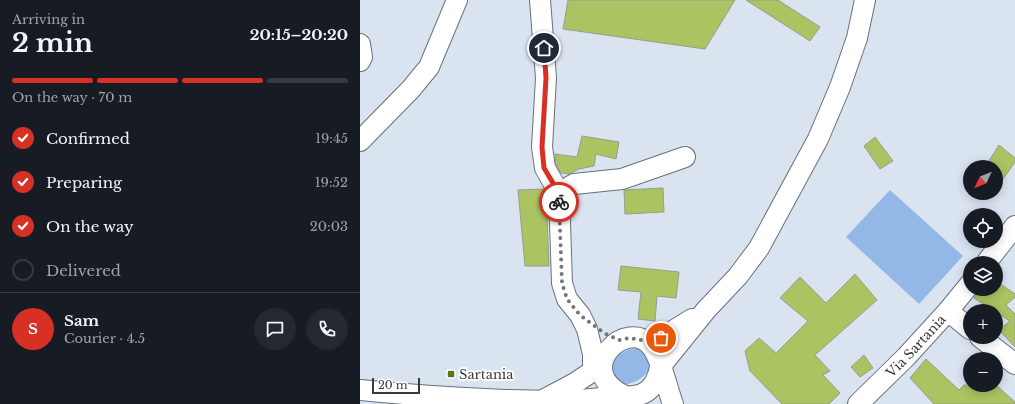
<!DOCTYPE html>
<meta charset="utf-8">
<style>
:root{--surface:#171b24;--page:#242831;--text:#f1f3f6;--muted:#9ea1a6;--line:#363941;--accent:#d93025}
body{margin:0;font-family:"Libre Baskerville",serif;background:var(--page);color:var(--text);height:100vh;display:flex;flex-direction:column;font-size:15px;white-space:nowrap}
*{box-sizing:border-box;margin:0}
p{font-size:13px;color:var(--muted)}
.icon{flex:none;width:22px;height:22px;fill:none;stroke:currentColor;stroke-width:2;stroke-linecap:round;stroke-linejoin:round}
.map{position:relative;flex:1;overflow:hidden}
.sheet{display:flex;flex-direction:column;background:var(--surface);width:360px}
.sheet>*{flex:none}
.needle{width:26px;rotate:227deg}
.tools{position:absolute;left:603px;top:160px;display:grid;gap:8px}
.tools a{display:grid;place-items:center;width:40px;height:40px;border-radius:50%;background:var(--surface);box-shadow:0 2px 10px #0003;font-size:20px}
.scale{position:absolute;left:12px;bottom:10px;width:48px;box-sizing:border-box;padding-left:4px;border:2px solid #373b40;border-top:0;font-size:11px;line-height:14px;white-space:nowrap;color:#373b40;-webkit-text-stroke:3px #fff;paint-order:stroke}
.pin{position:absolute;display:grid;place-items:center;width:34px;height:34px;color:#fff;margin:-17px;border:2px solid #fff;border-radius:50%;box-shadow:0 1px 4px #0007}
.courier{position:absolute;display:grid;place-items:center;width:40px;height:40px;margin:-20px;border:3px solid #d93025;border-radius:50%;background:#fff;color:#222;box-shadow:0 1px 5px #0007}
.head em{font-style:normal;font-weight:700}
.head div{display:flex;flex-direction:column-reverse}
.head{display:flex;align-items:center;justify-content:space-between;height:68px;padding:0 12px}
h1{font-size:26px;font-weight:700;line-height:30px}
.bar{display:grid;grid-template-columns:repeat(4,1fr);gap:6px 4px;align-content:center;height:48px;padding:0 12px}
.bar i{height:5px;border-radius:3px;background:var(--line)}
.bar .current{background:var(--accent)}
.bar p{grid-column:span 4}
.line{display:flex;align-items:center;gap:10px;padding:0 12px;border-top:1px solid var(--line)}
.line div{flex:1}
.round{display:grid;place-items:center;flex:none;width:42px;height:42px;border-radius:21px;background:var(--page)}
ol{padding:0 12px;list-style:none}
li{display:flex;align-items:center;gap:12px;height:44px}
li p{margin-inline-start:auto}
li .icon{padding:4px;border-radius:50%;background:var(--accent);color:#fff;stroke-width:4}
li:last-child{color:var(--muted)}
li i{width:22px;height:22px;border:2px solid var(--line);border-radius:50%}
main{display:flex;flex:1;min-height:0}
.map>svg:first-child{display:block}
.green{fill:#93b8e8}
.building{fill:#abc461;stroke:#989d8f}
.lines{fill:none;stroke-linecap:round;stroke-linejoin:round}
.minor-casing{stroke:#68717c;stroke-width:22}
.minor{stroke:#fff;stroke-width:20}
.done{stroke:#70767e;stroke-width:4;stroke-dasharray:0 7.2}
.route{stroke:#d93025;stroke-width:5}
.poi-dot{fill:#5e711e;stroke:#fff;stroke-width:1.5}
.labels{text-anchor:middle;stroke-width:3.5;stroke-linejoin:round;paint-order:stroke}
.street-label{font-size:13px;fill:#373b40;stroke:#fff}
.poi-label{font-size:13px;fill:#373b40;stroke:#fff;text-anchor:start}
</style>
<main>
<section class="sheet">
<div class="head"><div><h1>2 min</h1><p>Arriving in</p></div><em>20:15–20:20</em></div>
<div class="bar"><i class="current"></i><i class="current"></i><i class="current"></i><i></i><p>On the way · 70 m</p></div>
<ol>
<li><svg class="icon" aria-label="check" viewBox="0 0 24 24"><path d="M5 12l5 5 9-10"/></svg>Confirmed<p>19:45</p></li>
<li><svg class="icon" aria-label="check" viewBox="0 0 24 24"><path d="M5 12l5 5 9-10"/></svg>Preparing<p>19:52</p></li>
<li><svg class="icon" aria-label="check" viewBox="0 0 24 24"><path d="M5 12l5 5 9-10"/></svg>On the way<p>20:03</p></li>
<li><i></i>Delivered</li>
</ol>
<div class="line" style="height:72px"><b class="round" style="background:var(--accent);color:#fff">S</b><div><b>Sam</b><p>Courier · 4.5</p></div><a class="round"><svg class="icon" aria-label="chat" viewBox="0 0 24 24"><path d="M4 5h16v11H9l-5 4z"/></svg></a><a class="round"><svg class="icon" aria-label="phone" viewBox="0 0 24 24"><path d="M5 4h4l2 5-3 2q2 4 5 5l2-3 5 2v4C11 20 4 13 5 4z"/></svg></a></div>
</section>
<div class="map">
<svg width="655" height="404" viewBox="0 0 655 404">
<rect width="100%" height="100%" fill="#dae4f1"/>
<!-- green -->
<g class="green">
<path d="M530,190L603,256L559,304L486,237Z"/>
<path d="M278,348C304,366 281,385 258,385L249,366C257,355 264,349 278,348Z"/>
</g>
<!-- building -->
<g class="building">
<path d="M208,0H375L345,49L203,29Z"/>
<path d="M386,0H418L460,27L450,41Z"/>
<path d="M222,136L259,142L256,159L236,154L234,166L219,169L209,174L201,173L196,164L195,154L217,157Z"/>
<path d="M515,137L533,161L520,169L504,146Z"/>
<path d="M639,145L655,158V162L636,189V167H625Z"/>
<path d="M303,188L304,212L265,214L264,190Z"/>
<path d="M184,189L186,193L189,266H165L158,190Z"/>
<path d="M261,266L319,272L316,298L297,296L295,321L278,319L281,292L258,290Z"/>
<path d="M495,274L517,300L455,355L470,371L463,375L480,393L469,404H422L390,371L385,351L399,338L416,353L448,321L420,298L440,277L466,303Z"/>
<path d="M636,281L655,294V297L646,305L655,314V347L639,330L650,321L614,298L620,289H636Z"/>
<path d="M504,355L513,368L500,377L491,367Z"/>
<path d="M566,359L599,390L604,385H636L655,402V404H574L550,378Z"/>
</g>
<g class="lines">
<defs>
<g id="minor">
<path d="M180,0L186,78L182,147L185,168L199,193"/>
<path d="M0,44L2,57L0,61"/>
<path d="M0,141L51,89L69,67L97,0"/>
<path d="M626,263L655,226"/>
<path d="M588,311L610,329"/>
<path d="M620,337L655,364"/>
<path d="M290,345L332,319"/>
<path d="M233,371V354L227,329L220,315L207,299L202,283L199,193L214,184L262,179L325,157"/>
<path d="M0,390C49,395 97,398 146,400C181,401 215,402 249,397C260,396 272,398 282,394C294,389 298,378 300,367L346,310L378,276L399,248L458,139L480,87L497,38L505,0"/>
<path d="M263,395C212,370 267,315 292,347C301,359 307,388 313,404"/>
<path d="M183,400L215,383L242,365"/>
<path id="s1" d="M498,404L546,357L588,311L610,284"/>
</g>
</defs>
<!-- minor casing -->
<use href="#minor" class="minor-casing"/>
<!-- minor -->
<use href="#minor" class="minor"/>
</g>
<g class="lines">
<!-- done -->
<path class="done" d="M199,202L202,283L207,299L220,315L244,333L259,340L270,338L281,340L290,345L301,338"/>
<!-- route -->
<path class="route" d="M184,48L186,78L182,147L184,168L199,193V202"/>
</g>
<!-- markers -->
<rect class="poi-dot" x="87" y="370" width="8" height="8" rx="2"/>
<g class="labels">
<!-- street labels -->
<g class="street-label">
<text dy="5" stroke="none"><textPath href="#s1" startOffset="82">Via Sartania</textPath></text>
</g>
<!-- poi labels -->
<g class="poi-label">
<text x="99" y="379">Sartania</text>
</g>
</g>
</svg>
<div class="tools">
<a><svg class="needle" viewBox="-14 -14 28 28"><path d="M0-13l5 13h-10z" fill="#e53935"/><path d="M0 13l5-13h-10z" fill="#9ea1a6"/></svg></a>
<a><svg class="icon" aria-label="locate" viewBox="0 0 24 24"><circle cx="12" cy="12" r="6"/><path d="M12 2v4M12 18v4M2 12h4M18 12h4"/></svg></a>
<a><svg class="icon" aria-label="layers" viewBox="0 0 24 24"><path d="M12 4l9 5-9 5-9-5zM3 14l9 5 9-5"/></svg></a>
<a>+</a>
<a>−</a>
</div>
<div class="scale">20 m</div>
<div class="pin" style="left:301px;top:338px;background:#ea580c"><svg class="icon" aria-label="bag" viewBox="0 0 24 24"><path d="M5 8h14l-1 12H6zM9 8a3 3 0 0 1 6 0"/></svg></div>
<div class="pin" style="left:184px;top:48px;background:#1f2937"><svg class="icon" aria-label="home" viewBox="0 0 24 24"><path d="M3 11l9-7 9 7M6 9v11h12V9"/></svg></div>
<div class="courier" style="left:199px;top:202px"><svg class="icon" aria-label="bike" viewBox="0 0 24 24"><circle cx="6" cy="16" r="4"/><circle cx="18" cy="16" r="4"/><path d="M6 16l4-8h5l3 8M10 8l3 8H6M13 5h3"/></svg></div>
</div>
</main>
